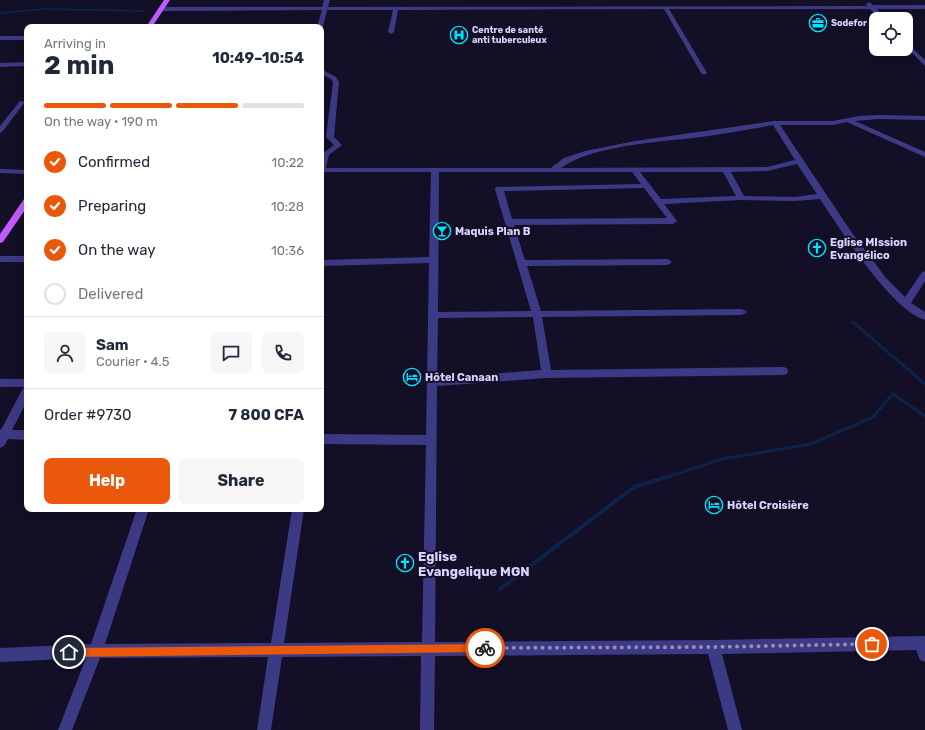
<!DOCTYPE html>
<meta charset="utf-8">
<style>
:root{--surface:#fff;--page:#f6f6f7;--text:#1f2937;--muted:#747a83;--line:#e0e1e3;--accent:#ea580c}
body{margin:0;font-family:Rubik,sans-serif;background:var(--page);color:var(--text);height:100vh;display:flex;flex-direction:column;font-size:15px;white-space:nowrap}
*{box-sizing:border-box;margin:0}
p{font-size:13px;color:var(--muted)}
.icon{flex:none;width:22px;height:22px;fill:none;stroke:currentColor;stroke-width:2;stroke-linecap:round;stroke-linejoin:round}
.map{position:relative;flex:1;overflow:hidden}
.side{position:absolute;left:24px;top:24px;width:300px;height:488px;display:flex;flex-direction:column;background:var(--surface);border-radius:8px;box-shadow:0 4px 16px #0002}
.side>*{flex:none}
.tools{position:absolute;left:869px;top:12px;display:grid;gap:8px}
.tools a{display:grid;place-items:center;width:44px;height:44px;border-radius:8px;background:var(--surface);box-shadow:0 4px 16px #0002;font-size:20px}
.pin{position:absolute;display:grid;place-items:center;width:34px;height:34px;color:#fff;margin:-17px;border:2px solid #fff;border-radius:50%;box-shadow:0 1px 4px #0007}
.courier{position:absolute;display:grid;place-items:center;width:40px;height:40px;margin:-20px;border:3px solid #ea580c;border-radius:50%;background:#fff;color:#222;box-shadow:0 1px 5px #0007}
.head em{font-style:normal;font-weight:700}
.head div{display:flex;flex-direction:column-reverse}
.head{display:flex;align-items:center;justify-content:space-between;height:68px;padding:0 20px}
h1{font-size:26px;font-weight:700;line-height:30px}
.bar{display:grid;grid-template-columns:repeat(4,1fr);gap:6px 4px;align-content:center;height:48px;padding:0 20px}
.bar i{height:5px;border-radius:3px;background:var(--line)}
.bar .active{background:var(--accent)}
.bar p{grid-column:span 4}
.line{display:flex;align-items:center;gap:10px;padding:0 20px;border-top:1px solid var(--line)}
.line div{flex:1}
.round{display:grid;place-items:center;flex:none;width:42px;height:42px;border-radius:8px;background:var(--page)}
ol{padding:0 20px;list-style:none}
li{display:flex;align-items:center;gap:12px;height:44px}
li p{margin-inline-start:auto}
li .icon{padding:4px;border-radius:50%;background:var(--accent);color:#fff;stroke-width:4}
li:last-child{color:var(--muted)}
li i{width:22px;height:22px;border:2px solid var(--line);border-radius:50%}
.button{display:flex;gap:8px;margin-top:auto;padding:8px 20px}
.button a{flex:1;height:46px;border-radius:8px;background:var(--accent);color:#fff;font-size:16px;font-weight:700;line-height:46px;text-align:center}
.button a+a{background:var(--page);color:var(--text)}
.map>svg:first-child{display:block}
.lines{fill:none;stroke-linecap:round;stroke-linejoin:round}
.stream-far2{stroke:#0c2248;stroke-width:2}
.stream-far1{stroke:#0c2248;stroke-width:3}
.stream{stroke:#0c2248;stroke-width:4}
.street{fill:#3d3a85;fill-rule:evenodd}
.primary{fill:#c25bff;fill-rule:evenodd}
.route{fill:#ea580c}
.done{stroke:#948fb3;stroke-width:4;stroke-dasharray:0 7.2}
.labels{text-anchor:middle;stroke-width:4;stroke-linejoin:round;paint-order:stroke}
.far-poi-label{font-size:9px;font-weight:bold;fill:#d9d4ff;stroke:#130f26;text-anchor:start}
.poi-label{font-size:11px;font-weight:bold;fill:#d9d4ff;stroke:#130f26;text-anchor:start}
.near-poi-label{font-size:13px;font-weight:bold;fill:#d9d4ff;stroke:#130f26;text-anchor:start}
</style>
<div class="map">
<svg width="925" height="730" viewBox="0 0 925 730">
<rect width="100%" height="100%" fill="#130f26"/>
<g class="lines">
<!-- stream-far2 -->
<path class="stream-far2" d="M0,13L43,9L145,11"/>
<!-- stream-far1 -->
<g class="stream-far1">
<path d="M853,322L925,384"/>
<path d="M670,476L722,459L811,444L873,417L893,394L925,416"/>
</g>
<!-- stream -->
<path class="stream" d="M500,589L634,487L673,475"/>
<!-- street -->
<g class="street">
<path d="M324,0H330L328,7L867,6L866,4L869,2L873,5H925V9H877L886,19H880L870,9H669L707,73L704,75L701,73L664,9L398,10L394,32L391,34L388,32L393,10H327L323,27L321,28V27H317L322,10L161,11L158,9L161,7H322Z"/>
<rect x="0" y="36" width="27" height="4"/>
<path d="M906,42L925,60V66L906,47Z"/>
<path d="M27,62V66L0,67V63Z"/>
<path d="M321,69L336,77L339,82L334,137L342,145L329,155L326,168H551L564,158L585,151L635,141L775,121H833L859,116L878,115L925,116V120L878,119L855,121L925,152V157L847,122L833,125H780L852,233L886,278L905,297L922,272L925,271V281L911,303L925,312V320C891,310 840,229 820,199L795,201L741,200L664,204L677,221L673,224L514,225L525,260L668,259L672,262L668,265L527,266L541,311L742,309L747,312L742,315L542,317L551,370L783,367L787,368L788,371L787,374L783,375L547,378L437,386L435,642L713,640L925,636V662L920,660L916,650L722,654L742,730H728L708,654L435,656L434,730H420L421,656L282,657L271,730H257L268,657L100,658L72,730H58L86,658L0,662V648L91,644L137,509H149L105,644L271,643L292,509H304L284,643L422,642L426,445L321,444V434L426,435L429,263L321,266V260L429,257L431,172H325L321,174L322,154L334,145L326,137L333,82L331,79L321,74ZM773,125L795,160L767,167L561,168C591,146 657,142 694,138C721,134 747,130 773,125ZM797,164L817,194L795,197L744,196L731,172L767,171ZM439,172H632L641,184L496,187L495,189L531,311L438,312ZM640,172H723L736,196L661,199ZM644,188L667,218L512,219L504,191ZM533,317L541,370L437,378L438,318Z"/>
<path d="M20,101L25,102L2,132L0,133V126Z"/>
<path d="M0,169L27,170V174L0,173Z"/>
<rect x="0" y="256" width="27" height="6"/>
<path d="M0,379H27V401L12,430H27V440L8,439L4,446L0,448V429L1,430L23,388L27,387H0Z"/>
</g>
<!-- primary -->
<g class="primary">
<path d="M164,0H170L152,27H146Z"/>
<path d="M24,199H27V207L3,242L0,243V234Z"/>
</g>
</g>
<!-- route -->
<path class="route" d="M485,644L489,645L490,648L489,651L485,652L69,657L65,656L64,652L65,649L69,648Z"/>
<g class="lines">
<!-- done -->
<path class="done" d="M485,648L713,647L872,644"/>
</g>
<!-- icons -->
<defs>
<symbol id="office-ring" viewBox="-11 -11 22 22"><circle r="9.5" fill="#130f26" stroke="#00e5ff" stroke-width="1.5"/><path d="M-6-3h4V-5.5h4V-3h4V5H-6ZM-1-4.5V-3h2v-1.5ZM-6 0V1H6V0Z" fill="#00e5ff"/></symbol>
<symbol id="hospital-ring" viewBox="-11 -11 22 22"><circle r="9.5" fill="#130f26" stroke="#00e5ff" stroke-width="1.5"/><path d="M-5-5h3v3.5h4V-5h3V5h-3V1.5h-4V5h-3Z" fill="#00e5ff"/></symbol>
<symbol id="bar-ring" viewBox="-11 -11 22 22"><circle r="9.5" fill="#130f26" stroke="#00e5ff" stroke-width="1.5"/><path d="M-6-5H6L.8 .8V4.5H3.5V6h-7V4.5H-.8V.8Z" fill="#00e5ff"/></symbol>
<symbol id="church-ring" viewBox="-11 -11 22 22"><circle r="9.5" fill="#130f26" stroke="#00e5ff" stroke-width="1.5"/><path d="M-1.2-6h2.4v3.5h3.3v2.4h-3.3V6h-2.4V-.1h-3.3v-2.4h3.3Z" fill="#00e5ff"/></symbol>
<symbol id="hotel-ring" viewBox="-11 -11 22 22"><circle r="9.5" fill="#130f26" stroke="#00e5ff" stroke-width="1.5"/><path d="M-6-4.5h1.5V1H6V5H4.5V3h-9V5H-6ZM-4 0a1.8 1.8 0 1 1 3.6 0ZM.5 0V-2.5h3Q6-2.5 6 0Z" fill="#00e5ff"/></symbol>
</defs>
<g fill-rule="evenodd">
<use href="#office-ring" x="808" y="13" width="20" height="20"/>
<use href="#hospital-ring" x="449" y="25" width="20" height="20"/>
<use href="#bar-ring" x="432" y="221" width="20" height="20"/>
<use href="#church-ring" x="807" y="238" width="20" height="20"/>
<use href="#hotel-ring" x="402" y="367" width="20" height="20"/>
<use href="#hotel-ring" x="704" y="495" width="20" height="20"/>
<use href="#church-ring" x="395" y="553" width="20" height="20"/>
</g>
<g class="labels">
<!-- far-poi labels -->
<g class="far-poi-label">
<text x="831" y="26">Sodefor</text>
<text x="472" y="33">Centre de santé<tspan x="472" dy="10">anti tuberculeux</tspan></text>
</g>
<!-- poi labels -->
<g class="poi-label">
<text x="455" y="235">Maquis Plan B</text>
<text x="830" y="246">Eglise MIssion<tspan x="830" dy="13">Evangélico</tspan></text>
<text x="425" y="381">Hôtel Canaan</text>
<text x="727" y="509">Hôtel Croisière</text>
</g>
<!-- near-poi labels -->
<g class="near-poi-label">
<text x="418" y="561">Eglise<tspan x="418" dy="15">Evangelique MGN</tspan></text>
</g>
</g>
</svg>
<div class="tools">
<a><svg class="icon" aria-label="locate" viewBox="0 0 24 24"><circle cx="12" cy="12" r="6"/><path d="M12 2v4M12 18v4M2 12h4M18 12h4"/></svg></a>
</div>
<div class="pin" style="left:872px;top:644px;background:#ea580c"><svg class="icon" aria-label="bag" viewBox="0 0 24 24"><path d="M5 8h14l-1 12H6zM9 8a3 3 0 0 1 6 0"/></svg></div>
<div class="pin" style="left:69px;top:652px;background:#1f2937"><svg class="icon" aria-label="home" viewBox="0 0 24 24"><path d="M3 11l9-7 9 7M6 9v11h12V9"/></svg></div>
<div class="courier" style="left:485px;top:648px"><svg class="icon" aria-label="bike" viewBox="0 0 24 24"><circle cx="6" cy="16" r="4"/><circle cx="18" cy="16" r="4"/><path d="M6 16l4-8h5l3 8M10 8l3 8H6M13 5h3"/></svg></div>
<section class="side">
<div class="head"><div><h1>2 min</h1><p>Arriving in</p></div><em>10:49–10:54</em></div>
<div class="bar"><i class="active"></i><i class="active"></i><i class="active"></i><i></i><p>On the way · 190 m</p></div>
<ol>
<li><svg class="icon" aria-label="check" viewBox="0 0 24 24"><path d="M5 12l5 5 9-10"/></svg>Confirmed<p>10:22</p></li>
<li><svg class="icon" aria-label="check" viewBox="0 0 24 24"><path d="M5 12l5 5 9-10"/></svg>Preparing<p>10:28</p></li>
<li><svg class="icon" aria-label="check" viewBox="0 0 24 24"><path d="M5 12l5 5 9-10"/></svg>On the way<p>10:36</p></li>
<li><i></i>Delivered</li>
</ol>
<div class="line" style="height:72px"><a class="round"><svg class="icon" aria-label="person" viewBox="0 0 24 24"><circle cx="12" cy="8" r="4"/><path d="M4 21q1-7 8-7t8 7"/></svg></a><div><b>Sam</b><p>Courier · 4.5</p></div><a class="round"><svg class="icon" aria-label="chat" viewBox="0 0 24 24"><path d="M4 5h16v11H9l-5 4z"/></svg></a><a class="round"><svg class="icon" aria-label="phone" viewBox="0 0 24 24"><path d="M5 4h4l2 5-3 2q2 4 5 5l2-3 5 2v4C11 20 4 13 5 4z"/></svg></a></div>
<div class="line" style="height:52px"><div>Order #9730</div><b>7 800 CFA</b></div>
<div class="button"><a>Help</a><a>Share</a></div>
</section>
</div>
